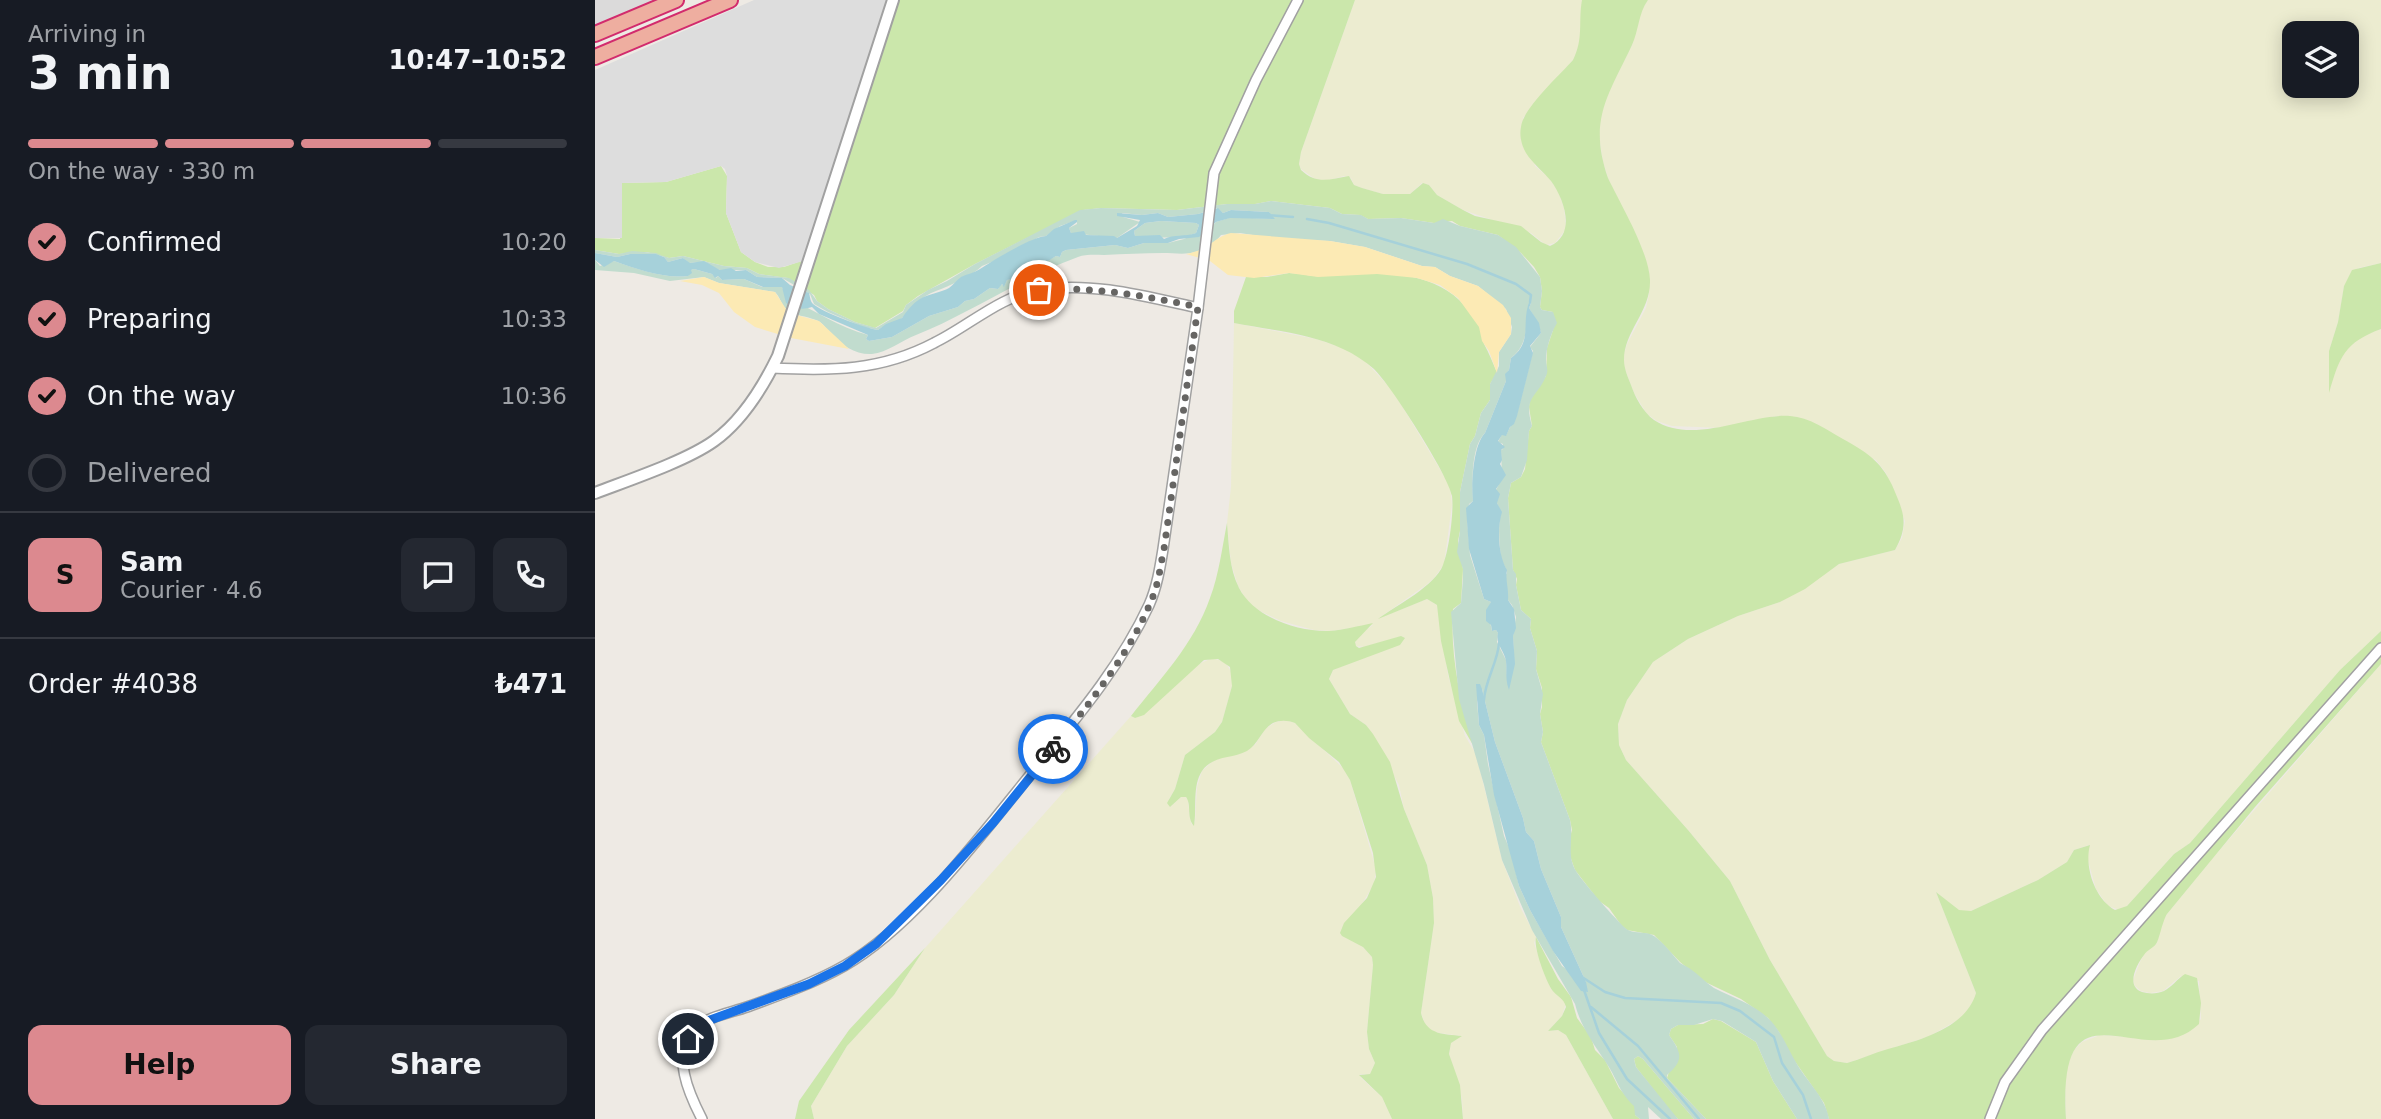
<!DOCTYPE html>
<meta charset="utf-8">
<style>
:root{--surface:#171b24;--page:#242831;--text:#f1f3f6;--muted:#9ea1a6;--line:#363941;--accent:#dc898f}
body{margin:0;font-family:"DejaVu Sans",sans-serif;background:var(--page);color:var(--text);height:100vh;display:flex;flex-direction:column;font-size:26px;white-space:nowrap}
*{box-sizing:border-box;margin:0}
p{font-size:23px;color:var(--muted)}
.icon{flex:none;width:38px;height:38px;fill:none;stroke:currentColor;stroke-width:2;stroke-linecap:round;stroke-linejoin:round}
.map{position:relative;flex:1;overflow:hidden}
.panel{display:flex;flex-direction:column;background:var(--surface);width:595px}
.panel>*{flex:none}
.controls{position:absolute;left:1687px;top:21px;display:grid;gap:14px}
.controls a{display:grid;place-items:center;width:77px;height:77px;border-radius:14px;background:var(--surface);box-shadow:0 4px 18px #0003;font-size:35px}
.pin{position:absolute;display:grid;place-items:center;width:60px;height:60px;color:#fff;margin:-30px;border:4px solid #fff;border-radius:50%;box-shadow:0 2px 7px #0007}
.courier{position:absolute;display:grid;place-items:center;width:70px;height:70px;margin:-35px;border:5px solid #1a73e8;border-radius:50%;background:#fff;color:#222;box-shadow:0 2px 9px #0007}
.summary em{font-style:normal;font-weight:800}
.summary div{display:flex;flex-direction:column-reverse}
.summary{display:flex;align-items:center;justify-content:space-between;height:119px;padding:0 28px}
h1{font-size:46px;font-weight:800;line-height:52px}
.bar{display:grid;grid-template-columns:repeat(4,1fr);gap:10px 7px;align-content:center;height:84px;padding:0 28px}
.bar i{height:9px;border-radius:5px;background:var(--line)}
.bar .selected{background:var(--accent)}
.bar p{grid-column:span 4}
.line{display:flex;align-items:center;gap:18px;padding:0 28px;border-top:2px solid var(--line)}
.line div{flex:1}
.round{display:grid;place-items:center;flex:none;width:74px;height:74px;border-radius:14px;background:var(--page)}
ol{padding:0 28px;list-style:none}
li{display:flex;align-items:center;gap:21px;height:77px}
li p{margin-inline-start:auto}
li .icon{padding:7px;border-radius:50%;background:var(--accent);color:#111;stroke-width:4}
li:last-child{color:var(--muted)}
li i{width:38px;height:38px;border:4px solid var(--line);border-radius:50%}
.primary-button{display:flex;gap:14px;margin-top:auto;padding:14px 28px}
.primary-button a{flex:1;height:80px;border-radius:14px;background:var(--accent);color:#111;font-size:28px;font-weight:800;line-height:80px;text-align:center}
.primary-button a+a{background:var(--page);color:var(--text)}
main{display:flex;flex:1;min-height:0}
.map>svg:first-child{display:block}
.residential{fill:#dbdada}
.farmland{fill:#ececd0;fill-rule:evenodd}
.grass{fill:#cbe7ab}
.wetland{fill:#c1dcce;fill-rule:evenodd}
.sand{fill:#fceab4}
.parking{fill:#ddd}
.water{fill:#a6d1da;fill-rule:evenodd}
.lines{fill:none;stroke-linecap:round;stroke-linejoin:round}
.stream{stroke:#a6d1da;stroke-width:2.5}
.minor-casing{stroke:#a1a1a1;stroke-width:12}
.tertiary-casing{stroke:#a1a1a1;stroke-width:14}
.trunk-casing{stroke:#d22b6d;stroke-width:18}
.minor{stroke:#fff;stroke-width:9}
.tertiary{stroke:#fff;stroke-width:10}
.trunk{stroke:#eeaea0;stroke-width:14}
.done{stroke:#666563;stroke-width:7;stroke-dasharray:0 12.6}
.route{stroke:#1a73e8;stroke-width:9}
</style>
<main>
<section class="panel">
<div class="summary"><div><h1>3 min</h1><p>Arriving in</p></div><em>10:47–10:52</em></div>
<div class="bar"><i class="selected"></i><i class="selected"></i><i class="selected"></i><i></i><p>On the way · 330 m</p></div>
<ol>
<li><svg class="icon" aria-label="check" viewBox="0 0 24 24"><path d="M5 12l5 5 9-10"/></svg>Confirmed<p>10:20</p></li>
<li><svg class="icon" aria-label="check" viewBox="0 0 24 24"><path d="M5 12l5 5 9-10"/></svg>Preparing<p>10:33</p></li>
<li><svg class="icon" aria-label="check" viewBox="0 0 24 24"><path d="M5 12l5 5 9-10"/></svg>On the way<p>10:36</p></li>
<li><i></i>Delivered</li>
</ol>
<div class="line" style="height:126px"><b class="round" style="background:var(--accent);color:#111">S</b><div><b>Sam</b><p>Courier · 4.6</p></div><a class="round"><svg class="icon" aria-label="chat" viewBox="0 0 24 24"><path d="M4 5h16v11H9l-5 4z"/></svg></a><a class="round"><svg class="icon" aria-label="phone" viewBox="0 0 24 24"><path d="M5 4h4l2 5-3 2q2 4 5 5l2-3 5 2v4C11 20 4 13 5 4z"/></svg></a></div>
<div class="line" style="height:91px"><div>Order #4038</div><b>₺471</b></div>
<div class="primary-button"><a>Help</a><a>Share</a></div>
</section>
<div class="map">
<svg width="1786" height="1119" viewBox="0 0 1786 1119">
<rect width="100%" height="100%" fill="#eeeae4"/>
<!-- residential -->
<path class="residential" d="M0,0H81L0,34Z"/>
<!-- farmland -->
<g class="farmland">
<path d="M760,0H987L986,40L982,52L978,60L928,118L940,166L954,178L963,191L969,208L971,229L960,243L951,245L936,233L868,210L842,195L834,185L827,183L815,194H788L767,188L759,185L756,178L749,176L731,181L720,179L706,169L704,164L706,152Z"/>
<path d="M1053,0H1786V263L1763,268L1749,286L1743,322L1734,351V389L1744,360L1753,346L1766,336L1786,329V631L1745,670L1595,843L1579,854L1532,906L1525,910L1513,906L1501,889L1492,857L1494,845L1479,850L1472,862L1443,880L1376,911H1364L1341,892L1381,993L1378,1006L1366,1018L1335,1036L1252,1063L1239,1061L1232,1056L1175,960L1135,881L1093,830L1031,760L1024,745L1023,724L1032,700L1058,662L1093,639L1143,616L1185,602L1244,564L1300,550L1307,538L1310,521L1291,473L1281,460L1181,416L1128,428L1077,426L1062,421L1052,414L1039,393L1029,367L1028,357L1032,344L1051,308L1054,294V271L1013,178L1008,162L1004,136L1005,118L1014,91L1037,45L1044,14ZM1699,33H1752V86H1699Z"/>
<path d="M639,323L721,339L748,348L769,360L798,391L855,486L857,505L849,564L839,578L831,585L784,618L832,599L842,605L853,675L870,736L881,754L907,860L926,909L941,937L939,943L951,977L956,989L971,1003L967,1016L953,1031L963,1030L971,1035L1018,1119H868L867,1099L854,1054L856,1043L866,1036L838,1032L831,1027L826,1013L839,923L838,898L832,865L809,809L804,785L771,725L755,714L734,679L738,670L757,662L771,647L760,646V642L764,635L778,625L735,631L719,630L686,621L667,612L653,603L643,586L636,563L632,523L636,487Z"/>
<path d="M617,658L630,662L637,673V686L627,722L620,732L590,755L580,789L574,799L575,807L586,797H591L593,800L595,819L597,825L600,822L602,787L607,771L619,760L660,745L670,729L681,722L691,720L700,723L748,768L755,780L781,869L779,884L765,907L768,947L777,957L778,965L772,1032L774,1049L780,1063L775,1074H765L766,1078L787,1097L797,1119H219L216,1106L252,1046L299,995L330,948L536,716L540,718L602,665Z"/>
<path d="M1786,664V1119H1471L1470,1076L1474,1059L1480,1049L1487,1042L1505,1035L1561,1039L1576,1038L1595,1031L1606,1019L1604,981L1586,976L1568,991L1555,993L1546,991L1540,986L1538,980L1545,962L1550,952L1562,943L1567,923L1572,914L1617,859Z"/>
</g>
<!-- grass -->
<g class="grass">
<path d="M298,0H760L706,152L704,164L706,170C722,185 735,179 754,176L759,185L767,188L788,194H815L828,183L834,185L842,195L868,210L880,216L926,226L946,242L955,246C982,234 969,199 956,181C948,171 938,164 931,153C927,146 924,136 926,127C928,108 965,75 978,60C989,38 983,22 987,0H1053C1043,14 1044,30 1037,45C1013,96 993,120 1013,178C1026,205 1054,252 1055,280C1056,311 1029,331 1029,360C1029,369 1033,377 1036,385C1040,397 1048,412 1059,420C1098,446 1155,413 1195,416C1214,417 1232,430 1248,439C1270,451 1286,461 1297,485C1308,511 1315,523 1300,550L1244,564L1210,589L1185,602L1143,616L1093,639L1058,662L1032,700L1023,724L1024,745L1031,760L1093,830L1135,881L1175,960L1232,1056L1239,1061L1252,1063C1266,1059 1279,1053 1293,1049C1325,1040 1371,1028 1381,993L1341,892L1364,910L1376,911L1443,880L1472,862L1479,850L1495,845C1489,867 1500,899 1520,910L1532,906L1579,854L1595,843L1745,670L1786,631V664L1660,807L1572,914C1567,922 1564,941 1561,944C1558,948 1552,950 1549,955C1542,964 1530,986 1547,992C1554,994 1562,994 1569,991C1577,987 1582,979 1590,974L1602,978L1606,1003L1604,1024C1549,1077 1462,970 1471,1119H1234L1229,1103L1192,1050L1184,1032L1173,1018L1146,999L1108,981L1085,962L1059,935L1032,930L1026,925L1014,908L1004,901L980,870L975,856L974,841L977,830L975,820L946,742L948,732L945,714L947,707V688L941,669L942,651L935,628L936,619L926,610L921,585L922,579L918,570L913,498L916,483L926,477L930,469L934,431L937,426L934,407L935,399L951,376L952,348L959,327L958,312L947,310L945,307L947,291L945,277L939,267L926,253L903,235L865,226L857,221L839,223L806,218L773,219L765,215L747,214L735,208L676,201L660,204H632L582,210L506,208L488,210L380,264L323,296L311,305L308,311L280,328L260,322L233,309L222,301L219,295L193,278L164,274L152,268L129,266L88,256L74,258L52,252L24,254L0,250V238L25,239L27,183L71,182L126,166L132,176L131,213L146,252L160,262L173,267H189L209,260Z"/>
<path d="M1786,263V329C1749,343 1745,356 1734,393V351L1743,322L1749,286L1757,270Z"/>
<path d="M694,273C705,273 716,277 726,276C787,273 852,264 885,328C887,333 887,339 889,344C894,353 898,363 902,373L895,384V400L886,413L880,436L875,444L865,492V531L863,541L868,569L866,603L858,609C855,656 865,700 878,745L864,721L846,641L842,605L832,599L783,619C802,605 840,586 848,565C854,550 859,512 857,496C854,476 795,384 779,369C770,361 759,354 748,349C715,333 675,330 639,323V311L651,277H672Z"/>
<path d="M632,523C634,545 634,568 644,588C659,617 702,632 734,631C749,630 763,626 778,623L760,642L761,646L764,648L806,636L810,638L805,645L738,670L734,679L755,714L771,725L778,734L795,762L809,809L832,865L838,898L839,923L826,1013C831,1035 848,1034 867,1036L856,1043L854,1054L865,1085L868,1119H797L787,1097L764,1075L775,1074L780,1063L774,1049L772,1032L778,965L777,957L768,947L747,936L745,933L749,923L772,898L781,877L778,853L755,780L744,762L714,738L700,723C692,720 685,720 678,723C666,730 664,744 652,751C637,759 618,755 607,771C597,786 602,809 599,826C591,817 597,805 591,797H586L575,807L572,803L580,789L590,755L620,732L627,722L637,686L635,667L623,659L609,660L549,715L540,718L536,716C565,679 599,644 615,598C624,574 627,548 632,523Z"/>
<path d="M941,937L963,979L976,997L982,1018L996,1037L1000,1050L1010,1060L1024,1088L1040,1106V1115L1045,1119H1018L971,1035L963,1030L953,1031L967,1016L971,1007C969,998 962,997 957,990C951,981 938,947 941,937Z"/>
<path d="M330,948L299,995L252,1046L216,1106L219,1119H200L204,1101L254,1030Z"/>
<path d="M1118,1019L1126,1021L1161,1042L1178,1081L1202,1119H1111L1072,1078L1082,1047L1074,1035L1076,1029L1083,1025L1108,1024Z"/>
<path d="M1043,1056L1048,1059L1099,1119H1083L1076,1112L1041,1067L1039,1059Z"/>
</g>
<!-- wetland -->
<g class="wetland">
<path d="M676,201L735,208L747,214L766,215L773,219L806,218L839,223L848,219L865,226L903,235L921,247L945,277L947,291L945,307L947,310L958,312L962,323C956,333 951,348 951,360C951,366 954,370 951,376C942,398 928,396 937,426L934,431L932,460L926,477L916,483L913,498L918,570L921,574V585L926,610L936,619L935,628L942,651L941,669L948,694L945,714L948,732L946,742L975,820C979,838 971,855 981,871C986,880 1027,927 1033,930C1041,934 1052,931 1059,936C1069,943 1077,954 1085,963C1088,965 1091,966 1094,968C1103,974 1110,982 1119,988C1138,998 1159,1004 1174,1019C1186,1030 1195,1054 1205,1069C1215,1084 1231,1100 1234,1119H1202L1178,1081L1161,1042L1127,1021L1118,1019L1099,1025H1083L1076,1029L1074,1035C1086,1052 1090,1060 1072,1075V1078L1111,1119H1099L1048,1059L1043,1056L1039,1059L1041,1067L1083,1119H1066L1053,1107L1054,1119H1045L1040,1115L1039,1106C1023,1091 1022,1078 1010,1061C998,1043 985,1025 980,1004L937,930L907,860L889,785L864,699L856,612L866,603L868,579V569L862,552L865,531V492L875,444L880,436L886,413L895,400V384L904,366V352L916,334L917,327L911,309L883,286L855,276L840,267L827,266L770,247L735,241L684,239L645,233L626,235C619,244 611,250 600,252C590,255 579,253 568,253C548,253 529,254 509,255C500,255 491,254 483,257C425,278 376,313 321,335C307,340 292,353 277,354C261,355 246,345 236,334C231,329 229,323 221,320C211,316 200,316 191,309C186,304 185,297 180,292L124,283L109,277L75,281L39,273L0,270V260L5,266L19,261C43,269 69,279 93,276L96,270L99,269L117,274L121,278L123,276L127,280L149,279L167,287H187L192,299C220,309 244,328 273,335L271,339L274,341L297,337L334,316L363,307L370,301L379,299L395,288L403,289L406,284L409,286L412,280L417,279L419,274L426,272L428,276L430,270L443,266L461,256L465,257L467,252L471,250L520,245L533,248L549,243H573L589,239L616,227L621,222L637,217L678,219L674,212L636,210L628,213L622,208L603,214L573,217L563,213L547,215L527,213L528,217L545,222L522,238L476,233L474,228L482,224V220L465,226L451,236L444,237L411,256L387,266C377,276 354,286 341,291C326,296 317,308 307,318C300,324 292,323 283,330L268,327L233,312L219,304L215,294L187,278L162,277L151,270H125L107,262L94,263L88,258L73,262L68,256L61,254H35L22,257L0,253V250L24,254L37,251L61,253L74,258L88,256L129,266L152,268L164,274L194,278L214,290L222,301L233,309L260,322L281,328L308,312L311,305L333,290L352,281L380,264L485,210L506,208L582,210L632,204H660ZM935,301L936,303L934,308L943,323L946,333L935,347L938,351L922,414L911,435L907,434L903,442L908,444V449L906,450L907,478L901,490L902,503L906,512C903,525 904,543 906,557C907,564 911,566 912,573L909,577L913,600L917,605L921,617L918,636L919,661L912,677L911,660L902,642L903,633L901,630L897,631C895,617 889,618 896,602L889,599L875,555L872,519L874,504L878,501C877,483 876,446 890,433L911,381V374L914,370L916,358C935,343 930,323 935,301ZM887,689L900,742L928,818L931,832L939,841L946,869L966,917V927L991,982L967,966L935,910L924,886L916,852L909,836L893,764L889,735L884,725L882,702Z"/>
<path d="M566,221L601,223L604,225L601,233C586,239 555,238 540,236L539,231L550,223Z"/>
</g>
<!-- sand -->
<g class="sand">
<path d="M636,233L735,241L770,247L827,266L840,267L855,276L883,286L908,305L916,318V334L904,352L902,373L894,351L887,341L884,327L863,298L845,285L822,278L782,274L723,277L694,273L659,278L633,275L615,261L591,254C614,250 619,237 636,233Z"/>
<path d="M109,277L124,283L180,292L191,309L205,316L224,321L254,349L196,338L160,327L139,312L124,293L107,285L85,281Z"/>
</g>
<!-- parking -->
<path class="parking" d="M159,0H298L215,259L184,268L160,262L146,252L131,213L132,176L130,169L126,166L71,182L27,183V238H0V70Z"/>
<!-- water -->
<g class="water">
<path d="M623,208L628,213L636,210L674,212L680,219L635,218L621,222L604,237L584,239L573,243H549L533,248L520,245L471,250L467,252L465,257L461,256L442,268L429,270L428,276L426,272L419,274L418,279L412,280L409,287L407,284L403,289L395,288L379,299L370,301L363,307L334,316L297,337L274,341L271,339L273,335L224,314L217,307C206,310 201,309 191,303L187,287H168L149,279L127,280L123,276L120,278L117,274L99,269L96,270L97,273L93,276C69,279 42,269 19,261L9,267L0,260V253L22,257L35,254H61L69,257L73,262L88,258L95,263L109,261L125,270L136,268L141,271L151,270L162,277L187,278L195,285L214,293C215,296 215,301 218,304C227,312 270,328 283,330L291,324L307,318C311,312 318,303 325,299C333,294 347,292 354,288C358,285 362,280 366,277C372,274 379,273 385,269C401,259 434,238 451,236L459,229L480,220H482V222L474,228L476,233L489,231L491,235L519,236L522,238L542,226L545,220L522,216V213L547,215L563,213L573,217L603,214ZM566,221L601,223L604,225L601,233C590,237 579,234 569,239L565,235L540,236L539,231L550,223Z"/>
<path d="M935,300L936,303L934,308L944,323L946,333L935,346L938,353L922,416L919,424L915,427L911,436L907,435L903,441L910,447L906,450L907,460L905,464L911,475L901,489L905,494L902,503L907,512C902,528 903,555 912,570C910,581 914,588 913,600L919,609L921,628L918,636L920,664L914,690C910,680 912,671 911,661C909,650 900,644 903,633L901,630L897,631L896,625L891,621V610L896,602L889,599L874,549L871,508L878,501C876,485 878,445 890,433L911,381L910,374L914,370L916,358C939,341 925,323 935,300Z"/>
<path d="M881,684H885L887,689L900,742L928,818L931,832L939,841L946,869L966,917V927L991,982L993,992L986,991L958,951L935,910L924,886L899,795L889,735L884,725Z"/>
</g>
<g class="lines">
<!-- stream -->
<g class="stream">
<path d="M673,215L698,217"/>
<path d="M712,219L734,223L872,264L921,284L936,295L935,302"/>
<path d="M889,700C890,680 903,662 904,643"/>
<path d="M987,977L1010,992L1030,998L1126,1003L1145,1011L1179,1037L1187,1063L1208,1095L1216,1119"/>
<path d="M989,990L1004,1033L1032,1079L1075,1119"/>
<path d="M996,1007L1043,1046L1104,1119"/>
</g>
<defs>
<g id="minor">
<path d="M177,368C236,371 286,371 339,343C374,326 405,296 444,290C496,281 553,297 603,308"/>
<path d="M107,1119C94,1094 76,1055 99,1030C112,1016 135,1013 152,1007C185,995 219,983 249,966C313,930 377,847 423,790C470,731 522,674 554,605C562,587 565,568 568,549L603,308L619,173L661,80L703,0"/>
<path d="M1395,1119L1410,1082L1447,1030L1786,648"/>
</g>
<path id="tertiary" d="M0,493C34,480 91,461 119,441C148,420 168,387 183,356L298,0"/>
<g id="trunk">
<path d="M0,34L81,0"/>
<path d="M0,57L135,0"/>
</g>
</defs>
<!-- minor casing -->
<use href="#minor" class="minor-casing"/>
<!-- tertiary casing -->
<use href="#tertiary" class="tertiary-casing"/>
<!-- trunk casing -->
<use href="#trunk" class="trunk-casing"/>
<!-- minor -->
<use href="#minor" class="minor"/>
<!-- tertiary -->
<use href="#tertiary" class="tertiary"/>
<!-- trunk -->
<use href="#trunk" class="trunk"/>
</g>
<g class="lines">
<!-- done -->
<path class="done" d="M444,290C498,286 550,296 603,307L569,549C566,563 564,578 560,591C539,649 496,701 458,749"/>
<!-- route -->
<path class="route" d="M93,1039L107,1023L214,984L250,966L281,944L346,880L398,823L458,749"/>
</g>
</svg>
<div class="controls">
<a><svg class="icon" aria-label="layers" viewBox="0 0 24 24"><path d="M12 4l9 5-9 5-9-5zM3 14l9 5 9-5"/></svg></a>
</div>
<div class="pin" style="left:444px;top:290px;background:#ea580c"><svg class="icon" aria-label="bag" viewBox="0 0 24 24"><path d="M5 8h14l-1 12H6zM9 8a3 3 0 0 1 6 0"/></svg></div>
<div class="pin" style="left:93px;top:1039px;background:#1f2937"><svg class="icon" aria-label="home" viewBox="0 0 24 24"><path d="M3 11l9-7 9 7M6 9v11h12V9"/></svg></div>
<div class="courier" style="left:458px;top:749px"><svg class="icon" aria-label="bike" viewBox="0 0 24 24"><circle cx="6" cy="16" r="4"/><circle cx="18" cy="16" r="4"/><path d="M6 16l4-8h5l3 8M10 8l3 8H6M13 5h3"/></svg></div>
</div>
</main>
